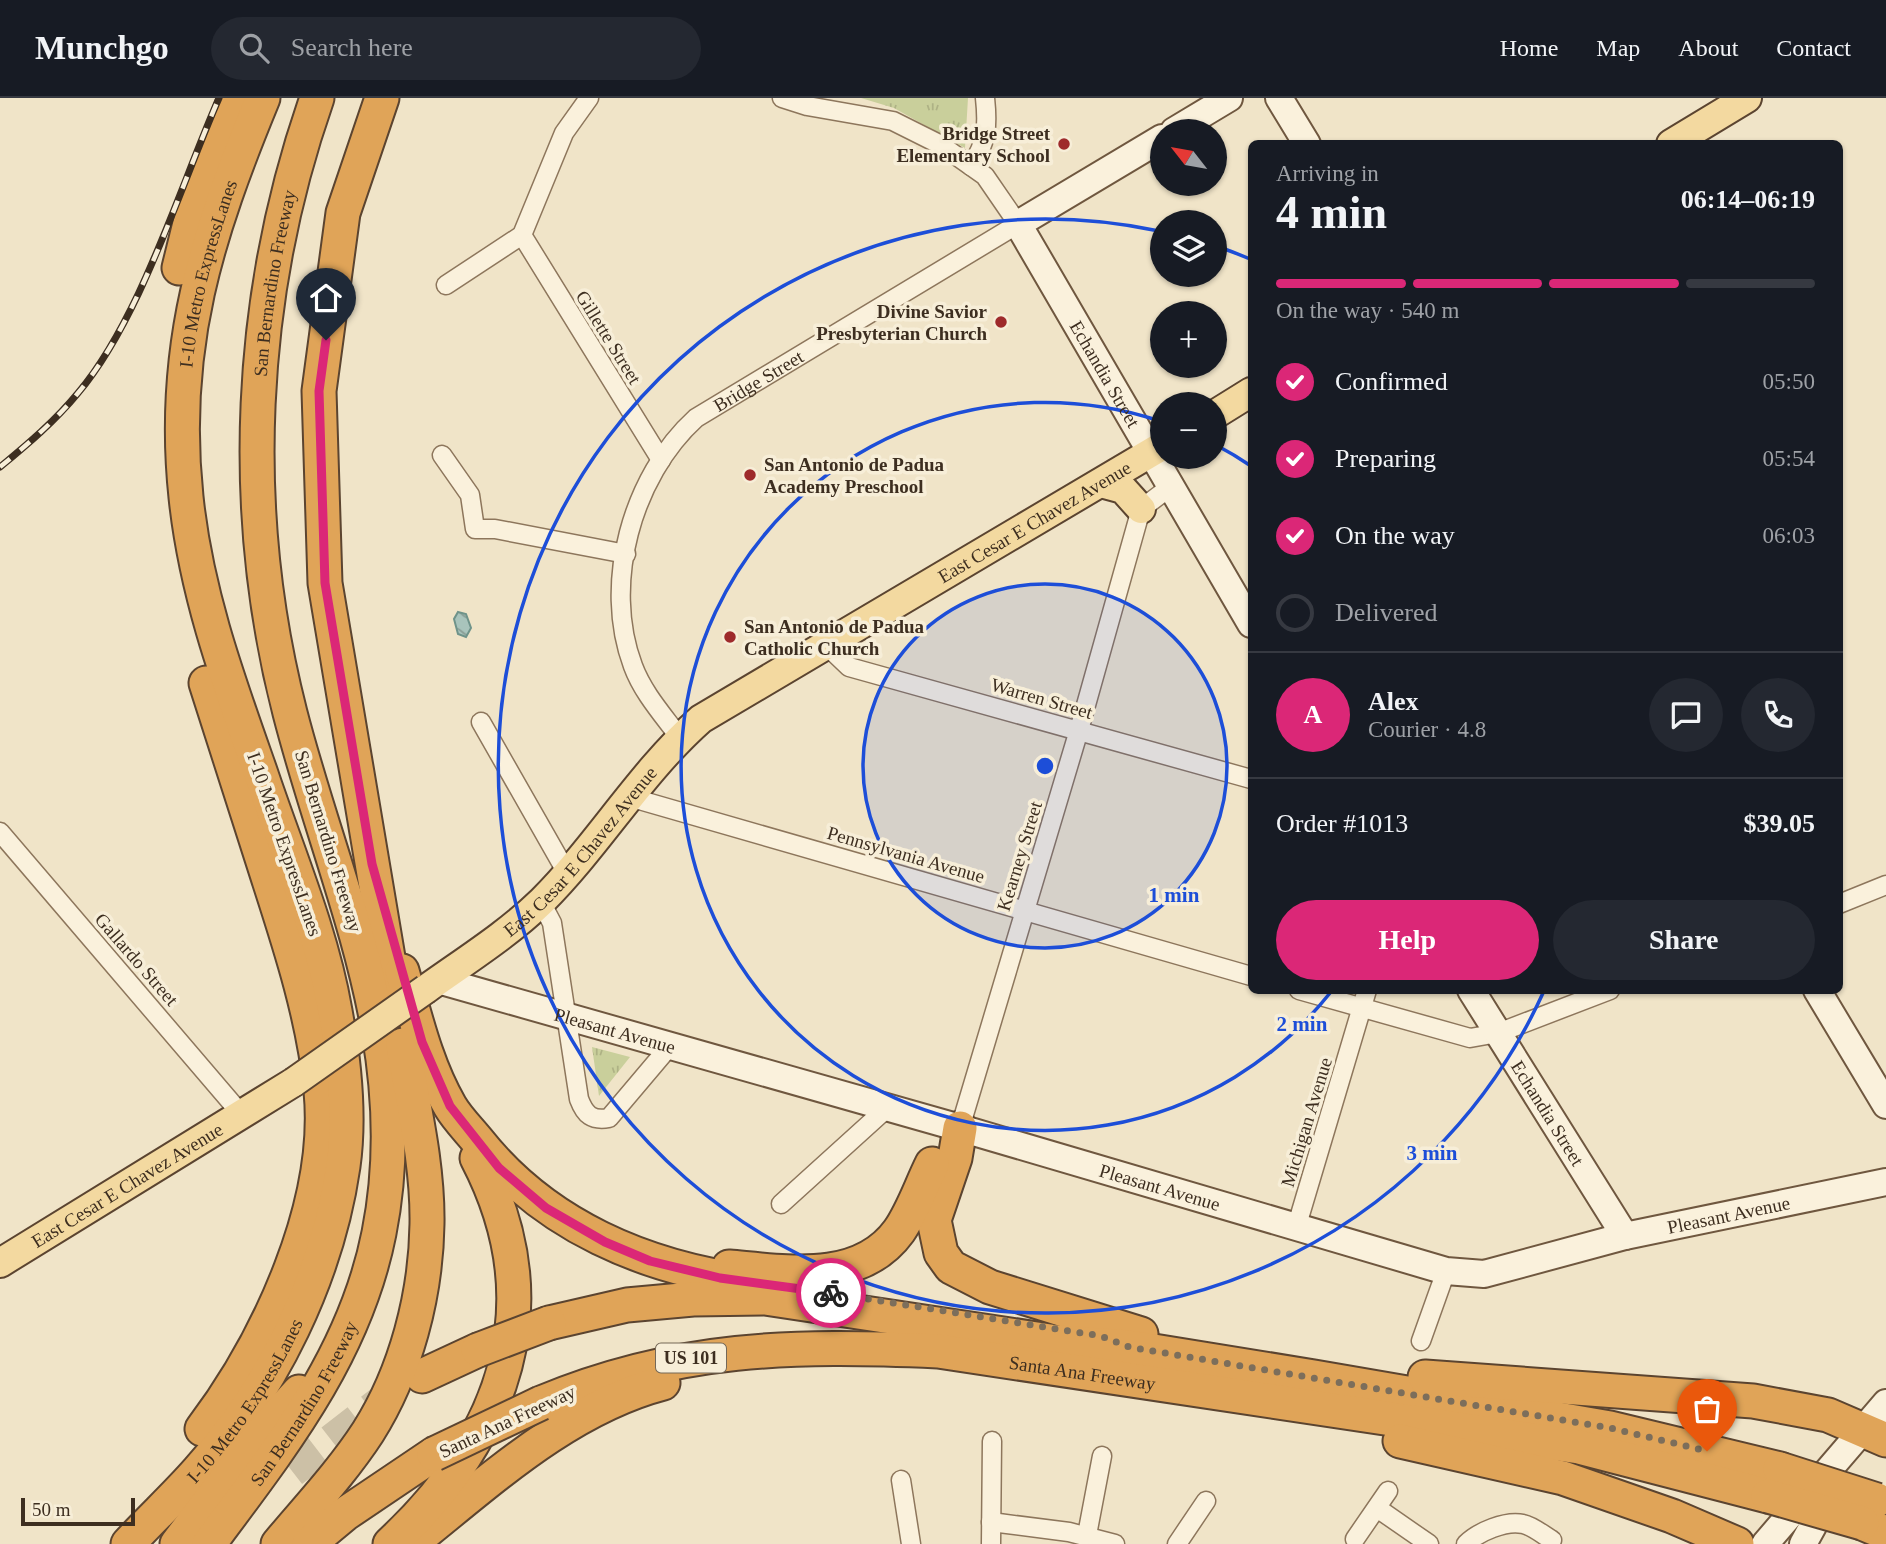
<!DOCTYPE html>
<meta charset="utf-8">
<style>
:root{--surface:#171b24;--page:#242831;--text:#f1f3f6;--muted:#9ea1a6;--line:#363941;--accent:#db2777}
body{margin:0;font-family:"Times New Roman",serif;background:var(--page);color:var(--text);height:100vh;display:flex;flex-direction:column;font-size:26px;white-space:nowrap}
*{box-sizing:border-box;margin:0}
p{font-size:23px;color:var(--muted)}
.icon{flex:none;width:38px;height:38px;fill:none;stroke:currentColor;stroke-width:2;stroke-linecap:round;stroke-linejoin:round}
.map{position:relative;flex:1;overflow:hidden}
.drawer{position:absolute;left:1248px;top:42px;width:595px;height:854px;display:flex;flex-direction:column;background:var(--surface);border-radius:10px;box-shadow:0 2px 5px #0004}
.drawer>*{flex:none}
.needle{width:46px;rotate:301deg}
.fabs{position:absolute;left:1150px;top:21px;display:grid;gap:14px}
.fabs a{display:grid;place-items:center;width:77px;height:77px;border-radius:50%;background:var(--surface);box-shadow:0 2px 5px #0004;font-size:35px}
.scale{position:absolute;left:21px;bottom:18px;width:114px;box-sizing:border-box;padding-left:7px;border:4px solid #3d2e20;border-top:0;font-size:19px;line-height:24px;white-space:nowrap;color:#3d2e20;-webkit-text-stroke:5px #f7eed8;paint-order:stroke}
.pin{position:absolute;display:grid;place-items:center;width:60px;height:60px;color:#fff;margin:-72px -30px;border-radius:50% 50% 50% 0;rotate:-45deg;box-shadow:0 0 7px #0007}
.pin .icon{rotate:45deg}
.courier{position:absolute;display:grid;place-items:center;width:70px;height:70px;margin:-35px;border:5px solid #db2777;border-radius:50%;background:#fff;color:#222;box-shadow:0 2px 9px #0007}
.headline em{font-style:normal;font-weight:700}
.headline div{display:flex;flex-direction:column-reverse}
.headline{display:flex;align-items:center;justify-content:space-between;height:119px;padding:0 28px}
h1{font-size:46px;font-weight:700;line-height:52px}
.bar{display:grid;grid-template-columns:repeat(4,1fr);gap:10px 7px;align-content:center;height:84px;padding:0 28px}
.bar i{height:9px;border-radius:5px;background:var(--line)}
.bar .selected{background:var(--accent)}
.bar p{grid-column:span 4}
.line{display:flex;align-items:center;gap:18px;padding:0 28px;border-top:2px solid var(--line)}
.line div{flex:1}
.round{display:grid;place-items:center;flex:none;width:74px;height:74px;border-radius:37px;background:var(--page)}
ol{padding:0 28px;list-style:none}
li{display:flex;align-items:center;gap:21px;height:77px}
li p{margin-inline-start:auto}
li .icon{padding:7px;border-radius:50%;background:var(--accent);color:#fff;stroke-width:4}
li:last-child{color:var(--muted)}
li i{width:38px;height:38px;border:4px solid var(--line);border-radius:50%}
.action{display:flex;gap:14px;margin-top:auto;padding:14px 28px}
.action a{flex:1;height:80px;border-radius:42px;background:var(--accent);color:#fff;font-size:28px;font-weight:700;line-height:80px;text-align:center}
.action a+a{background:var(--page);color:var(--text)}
header{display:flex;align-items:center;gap:42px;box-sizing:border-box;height:98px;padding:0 35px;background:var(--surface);border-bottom:2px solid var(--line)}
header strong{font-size:33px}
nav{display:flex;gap:38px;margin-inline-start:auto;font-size:24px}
.search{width:490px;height:63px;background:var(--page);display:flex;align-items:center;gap:18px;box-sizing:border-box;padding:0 24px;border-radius:38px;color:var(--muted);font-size:26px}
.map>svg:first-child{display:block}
.grass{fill:url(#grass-tufts)}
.water{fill:url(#water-waves);stroke:#6f938a;stroke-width:2}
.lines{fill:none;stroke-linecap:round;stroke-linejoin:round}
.highway-tunnel{stroke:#ccc0a6;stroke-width:33;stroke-dasharray:33 17;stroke-linecap:butt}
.street-casing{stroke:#8d765c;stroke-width:21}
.secondary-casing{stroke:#6f573f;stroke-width:30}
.primary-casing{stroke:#5b4430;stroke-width:32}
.highway-casing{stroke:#5b4430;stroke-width:37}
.street{stroke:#faf1dc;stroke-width:18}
.secondary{stroke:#faf1dc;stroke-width:26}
.primary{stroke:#f3d9a0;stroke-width:28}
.highway{stroke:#e0a458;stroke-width:33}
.rail-casing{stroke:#3d2e20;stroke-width:7}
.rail{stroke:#f7eed8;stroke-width:4.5;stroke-dasharray:13;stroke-linecap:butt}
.primary-bridge-casing{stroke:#5b4430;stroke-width:32;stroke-linecap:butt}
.highway-bridge-casing{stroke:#5b4430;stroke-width:37;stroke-linecap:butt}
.primary-bridge{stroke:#f3d9a0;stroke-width:28}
.highway-bridge{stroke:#e0a458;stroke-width:33}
.done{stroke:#7c6e5b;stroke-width:7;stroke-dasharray:0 12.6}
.route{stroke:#db2777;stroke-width:9}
.ring{fill:none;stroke:#1d4ed8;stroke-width:3.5}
.poi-dot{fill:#9e2a2b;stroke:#f7eed8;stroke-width:2.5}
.labels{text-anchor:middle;stroke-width:7;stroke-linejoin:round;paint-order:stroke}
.shield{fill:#f7eed8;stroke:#756857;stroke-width:2}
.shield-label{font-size:18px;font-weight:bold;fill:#3d2e20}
.poi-label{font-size:19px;font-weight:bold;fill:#3d2e20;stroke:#f7eed8;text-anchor:end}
.street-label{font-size:19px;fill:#3d2e20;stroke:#f7eed8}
.centre{fill:#1d4ed8;stroke:#f7eed8;stroke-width:3.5}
.ring-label{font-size:21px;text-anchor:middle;font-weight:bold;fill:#1d4ed8;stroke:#f7eed8;stroke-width:7;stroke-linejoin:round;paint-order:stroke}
</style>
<header>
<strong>Munchgo</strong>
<div class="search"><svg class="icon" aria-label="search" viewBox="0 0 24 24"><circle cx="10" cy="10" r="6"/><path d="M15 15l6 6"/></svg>Search here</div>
<nav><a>Home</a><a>Map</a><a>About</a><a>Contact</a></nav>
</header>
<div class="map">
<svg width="1886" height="1446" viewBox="0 0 1886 1446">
<defs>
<pattern id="grass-tufts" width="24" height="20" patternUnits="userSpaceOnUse" patternTransform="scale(1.75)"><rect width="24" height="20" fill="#c9cf9b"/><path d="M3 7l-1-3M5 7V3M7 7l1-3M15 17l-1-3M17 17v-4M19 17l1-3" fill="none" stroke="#aeb285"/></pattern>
<pattern id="water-waves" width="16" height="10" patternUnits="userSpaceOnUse" patternTransform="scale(1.75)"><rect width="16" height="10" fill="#a9c4bc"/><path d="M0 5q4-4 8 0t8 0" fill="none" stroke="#8ba098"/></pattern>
</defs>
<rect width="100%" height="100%" fill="#f0e4c8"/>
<!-- grass -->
<g class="grass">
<path d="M861,0H968L965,50L894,10Z"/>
<path d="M592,949L630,959L599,998Z"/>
</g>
<!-- water -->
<path class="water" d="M458,514L466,516L471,530L466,539L458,536L454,521Z"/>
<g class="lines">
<!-- highway-tunnel -->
<path class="highway-tunnel" d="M292,1373L393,1295"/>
<defs>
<g id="street">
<path d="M971,68C987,45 988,27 985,0"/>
<path d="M522,137L661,362"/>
<path d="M446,187L522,137L564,35L589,0"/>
<path d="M442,357L470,397L475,431H495L626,456"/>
<path d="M827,548L849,569L1251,681"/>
<path d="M481,624L567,775"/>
<path id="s1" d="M680,640C663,617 643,595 633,568C602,486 632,378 696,320L1018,126L985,78L941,47L893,23L807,8L782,0"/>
<path d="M629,699L1251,878"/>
<path d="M0,734L242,1017"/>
<path d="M541,804L552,825L579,1001C585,1017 592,1023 609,1020L669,949"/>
<path d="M1839,806L1886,787"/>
<path d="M1299,892L1470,940L1498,935L1610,892"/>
<path d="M960,1030L1079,632L1141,411L1170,389"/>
<path d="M781,1106L887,1010"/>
<path d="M1297,1127L1367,892"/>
<path d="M1421,1243L1446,1173"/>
<path d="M901,1382L911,1446"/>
<path d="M1377,1410L1429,1446"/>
<path d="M991,1424L1069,1434L1115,1446"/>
<path d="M1087,1437L1102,1358"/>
<path d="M1355,1441L1388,1393"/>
<path d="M991,1446L992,1343"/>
<path d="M1177,1446L1206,1403"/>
<path d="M1466,1446C1478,1434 1506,1422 1523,1426C1533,1428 1543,1437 1552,1442"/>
</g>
<g id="secondary">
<path d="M1279,0L1307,46"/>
<path d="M1174,33L1229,0"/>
<path id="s2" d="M1162,40L1018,126L1251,526"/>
<path id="s3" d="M438,882L960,1030L1446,1173L1484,1176L1625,1138L1886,1084"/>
<path id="s4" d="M1471,892L1625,1138"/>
<path d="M1817,892L1886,1007"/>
<path d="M1765,1446L1886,1305"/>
<path d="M1803,1446L1829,1399"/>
</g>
<g id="primary">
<path d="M1671,46L1747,0"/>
<path d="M1214,317L1251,294"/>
<path d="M1101,385L1123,391L1141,411"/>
<path id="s5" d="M426,891C465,863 507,837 542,803C599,746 640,675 701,621L1162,348"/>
<path id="s6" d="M0,1165L294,984"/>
</g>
<g id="highway">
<path d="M382,0L343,115L319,293L325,485L395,901"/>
<path d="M179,170L193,113L235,0"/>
<path d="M402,873C415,918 426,967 450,1008C457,1020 468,1031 477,1042C545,1128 645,1170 752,1184"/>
<path d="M960,1030L955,1060L934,1122L941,1155L951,1169L990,1189L1141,1236"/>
<path d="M729,1169C786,1174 860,1187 899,1133C913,1113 921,1088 932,1066"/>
<path d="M549,1225L627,1207L693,1201L765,1200L1057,1244L1129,1249L1314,1279L1610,1330L1780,1371"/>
<path d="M422,1278L478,1252"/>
<path d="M1425,1279L1753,1303L1828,1317L1886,1342"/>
<path id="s7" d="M541,1305C678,1248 793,1247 938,1253L1579,1349L1768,1398"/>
<path d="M202,1331C269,1242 332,1106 321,993C314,921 291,850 269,782C248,717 227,651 206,585"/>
<path d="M1400,1343L1563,1380L1672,1418L1737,1446"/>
<path d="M1862,1425L1886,1435"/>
<path d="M423,1436C495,1378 571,1309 663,1285"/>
<path id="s8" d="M128,1446C151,1421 176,1398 198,1373C273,1290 327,1178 343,1068C350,1019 344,962 335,913C321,832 287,754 261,676C229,585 196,496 186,399C170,249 207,136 263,0"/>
<path d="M177,1446L260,1337L299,1294"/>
<path id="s9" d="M209,1446C281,1349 355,1257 379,1135C416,949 335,790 290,615C238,413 248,197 317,0"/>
<path d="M278,1446C308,1410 342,1374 368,1334C406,1274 426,1197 427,1126C428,1066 413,1006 403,947"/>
<path d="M309,1446L345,1416L434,1356"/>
<path d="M390,1446C505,1339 553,1206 477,1060"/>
</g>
</defs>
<!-- street casing -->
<use href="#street" class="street-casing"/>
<!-- secondary casing -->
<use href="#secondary" class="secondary-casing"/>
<!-- primary casing -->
<use href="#primary" class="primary-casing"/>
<!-- highway casing -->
<use href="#highway" class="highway-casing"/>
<!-- street -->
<use href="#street" class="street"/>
<!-- secondary -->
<use href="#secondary" class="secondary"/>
<!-- primary -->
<use href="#primary" class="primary"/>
<!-- highway -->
<use href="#highway" class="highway"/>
<defs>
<path id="rail" d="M0,369C28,346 55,323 78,295C141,220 179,91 219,0"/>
</defs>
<!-- rail casing -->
<use href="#rail" class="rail-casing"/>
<!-- rail -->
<use href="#rail" class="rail"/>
<defs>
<path id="primary-bridge" d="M294,984L426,891"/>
<g id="highway-bridge">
<path d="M478,1252L549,1225"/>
<path d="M434,1356L541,1305"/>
<path d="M1780,1371L1877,1402"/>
<path d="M1768,1398L1862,1425"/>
</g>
</defs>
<!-- primary-bridge casing -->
<use href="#primary-bridge" class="primary-bridge-casing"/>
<!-- highway-bridge casing -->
<use href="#highway-bridge" class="highway-bridge-casing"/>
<!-- primary-bridge -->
<use href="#primary-bridge" class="primary-bridge"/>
<!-- highway-bridge -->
<use href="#highway-bridge" class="highway-bridge"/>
</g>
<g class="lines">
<!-- done -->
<path class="done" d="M831,1195L1101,1238L1129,1249L1610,1330L1707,1353"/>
<!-- route -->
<path class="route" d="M326,242L319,293L325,485L372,766L422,944L450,1008L499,1070L546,1110L605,1144L650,1163L720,1180L831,1195"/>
</g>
<!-- distance rings -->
<circle cx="1045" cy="668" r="182" fill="#1d4ed8" fill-opacity=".12"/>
<g class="ring">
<circle cx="1045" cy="668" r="182"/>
<path d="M1330 895A364 364 0 1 1 1160 323M1216 347A364 364 0 0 1 1251 368"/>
<path d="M1543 895A547 547 0 1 1 1159 133M1219 149A547 547 0 0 1 1250 161"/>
</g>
<!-- markers -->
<g class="poi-dot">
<circle cx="1064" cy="46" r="7"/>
<circle cx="1001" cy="224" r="7"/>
<circle cx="750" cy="377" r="7"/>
<circle cx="730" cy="539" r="7"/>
</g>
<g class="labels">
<!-- shield labels -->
<rect class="shield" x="656" y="1245.5" width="70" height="29" rx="5"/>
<g class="shield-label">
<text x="691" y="1266">US 101</text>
</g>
<!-- poi labels -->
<g class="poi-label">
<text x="1050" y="42">Bridge Street<tspan x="1050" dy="22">Elementary School</tspan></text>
<text x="987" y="220">Divine Savior<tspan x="987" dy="22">Presbyterian Church</tspan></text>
<text x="764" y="373" text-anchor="start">San Antonio de Padua<tspan x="764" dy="22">Academy Preschool</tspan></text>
<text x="744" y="535" text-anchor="start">San Antonio de Padua<tspan x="744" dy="22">Catholic Church</tspan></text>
</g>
<!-- street labels -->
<g class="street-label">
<text dy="7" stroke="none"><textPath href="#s8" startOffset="1362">I-10 Metro ExpressLanes</textPath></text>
<text dy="7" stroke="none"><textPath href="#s9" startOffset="1325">San Bernardino Freeway</textPath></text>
<text transform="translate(609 239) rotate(58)" y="7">Gillette Street</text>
<text dy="7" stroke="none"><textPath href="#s2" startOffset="341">Echandia Street</textPath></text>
<text dy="7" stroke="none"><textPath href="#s1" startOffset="429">Bridge Street</textPath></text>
<text dy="7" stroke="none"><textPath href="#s5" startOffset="775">East Cesar E Chavez Avenue</textPath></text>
<text transform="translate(1042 600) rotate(16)" y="7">Warren Street</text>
<text transform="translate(329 743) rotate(73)" y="7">San Bernardino Freeway</text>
<text transform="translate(285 746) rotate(71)" y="7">I-10 Metro ExpressLanes</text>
<text dy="7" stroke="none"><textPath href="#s5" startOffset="208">East Cesar E Chavez Avenue</textPath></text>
<text transform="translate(906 756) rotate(16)" y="7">Pennsylvania Avenue</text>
<text transform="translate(1019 758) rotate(-73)" y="7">Kearney Street</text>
<text transform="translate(137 861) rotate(49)" y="7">Gallardo Street</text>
<text dy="7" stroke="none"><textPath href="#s3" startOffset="184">Pleasant Avenue</textPath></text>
<text dy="7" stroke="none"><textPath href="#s4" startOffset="145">Echandia Street</textPath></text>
<text transform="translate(1306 1024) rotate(-73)" y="7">Michigan Avenue</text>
<text dy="7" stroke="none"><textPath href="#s6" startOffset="149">East Cesar E Chavez Avenue</textPath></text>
<text dy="7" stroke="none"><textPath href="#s3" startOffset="751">Pleasant Avenue</textPath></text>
<text dy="7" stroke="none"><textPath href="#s3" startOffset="1339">Pleasant Avenue</textPath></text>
<text dy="7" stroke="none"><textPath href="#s7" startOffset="550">Santa Ana Freeway</textPath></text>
<text dy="7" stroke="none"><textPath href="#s8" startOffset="186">I-10 Metro ExpressLanes</textPath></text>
<text dy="7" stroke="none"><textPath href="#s9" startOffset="170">San Bernardino Freeway</textPath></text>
<text transform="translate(507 1323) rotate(-25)" y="7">Santa Ana Freeway</text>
</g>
</g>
<circle cx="1045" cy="668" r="10" class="centre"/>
<g class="ring-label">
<text x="1174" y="804">1 min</text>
<text x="1302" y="933">2 min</text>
<text x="1432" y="1062">3 min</text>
</g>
</svg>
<div class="fabs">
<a><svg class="needle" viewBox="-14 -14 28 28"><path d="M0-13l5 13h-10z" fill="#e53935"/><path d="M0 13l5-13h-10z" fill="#9ea1a6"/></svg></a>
<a><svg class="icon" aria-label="layers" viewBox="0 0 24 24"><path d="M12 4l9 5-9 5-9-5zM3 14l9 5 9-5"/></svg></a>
<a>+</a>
<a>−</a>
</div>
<div class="scale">50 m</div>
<div class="pin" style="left:1707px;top:1353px;background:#ea580c"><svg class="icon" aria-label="bag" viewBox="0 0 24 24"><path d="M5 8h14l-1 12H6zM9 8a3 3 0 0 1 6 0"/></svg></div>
<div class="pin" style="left:326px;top:242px;background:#1f2937"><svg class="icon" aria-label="home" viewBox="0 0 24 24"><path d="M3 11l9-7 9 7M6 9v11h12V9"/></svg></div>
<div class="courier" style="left:831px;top:1195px"><svg class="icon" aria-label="bike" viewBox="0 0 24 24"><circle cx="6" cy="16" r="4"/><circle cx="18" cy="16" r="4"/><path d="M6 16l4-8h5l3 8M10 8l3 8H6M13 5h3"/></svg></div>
<section class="drawer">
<div class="headline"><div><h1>4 min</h1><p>Arriving in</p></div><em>06:14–06:19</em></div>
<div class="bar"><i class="selected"></i><i class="selected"></i><i class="selected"></i><i></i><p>On the way · 540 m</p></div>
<ol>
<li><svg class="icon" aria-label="check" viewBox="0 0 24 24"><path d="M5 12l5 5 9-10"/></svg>Confirmed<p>05:50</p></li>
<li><svg class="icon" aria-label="check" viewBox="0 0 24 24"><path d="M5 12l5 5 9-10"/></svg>Preparing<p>05:54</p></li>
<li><svg class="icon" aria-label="check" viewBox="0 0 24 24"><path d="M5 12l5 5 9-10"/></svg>On the way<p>06:03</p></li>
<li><i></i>Delivered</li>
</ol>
<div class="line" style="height:126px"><b class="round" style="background:var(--accent);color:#fff">A</b><div><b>Alex</b><p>Courier · 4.8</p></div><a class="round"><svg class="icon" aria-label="chat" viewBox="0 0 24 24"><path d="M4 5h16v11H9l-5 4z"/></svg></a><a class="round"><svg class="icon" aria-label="phone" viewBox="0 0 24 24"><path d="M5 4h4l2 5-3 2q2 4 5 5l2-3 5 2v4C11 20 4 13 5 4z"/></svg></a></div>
<div class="line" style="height:91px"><div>Order #1013</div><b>$39.05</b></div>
<div class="action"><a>Help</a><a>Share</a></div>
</section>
</div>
